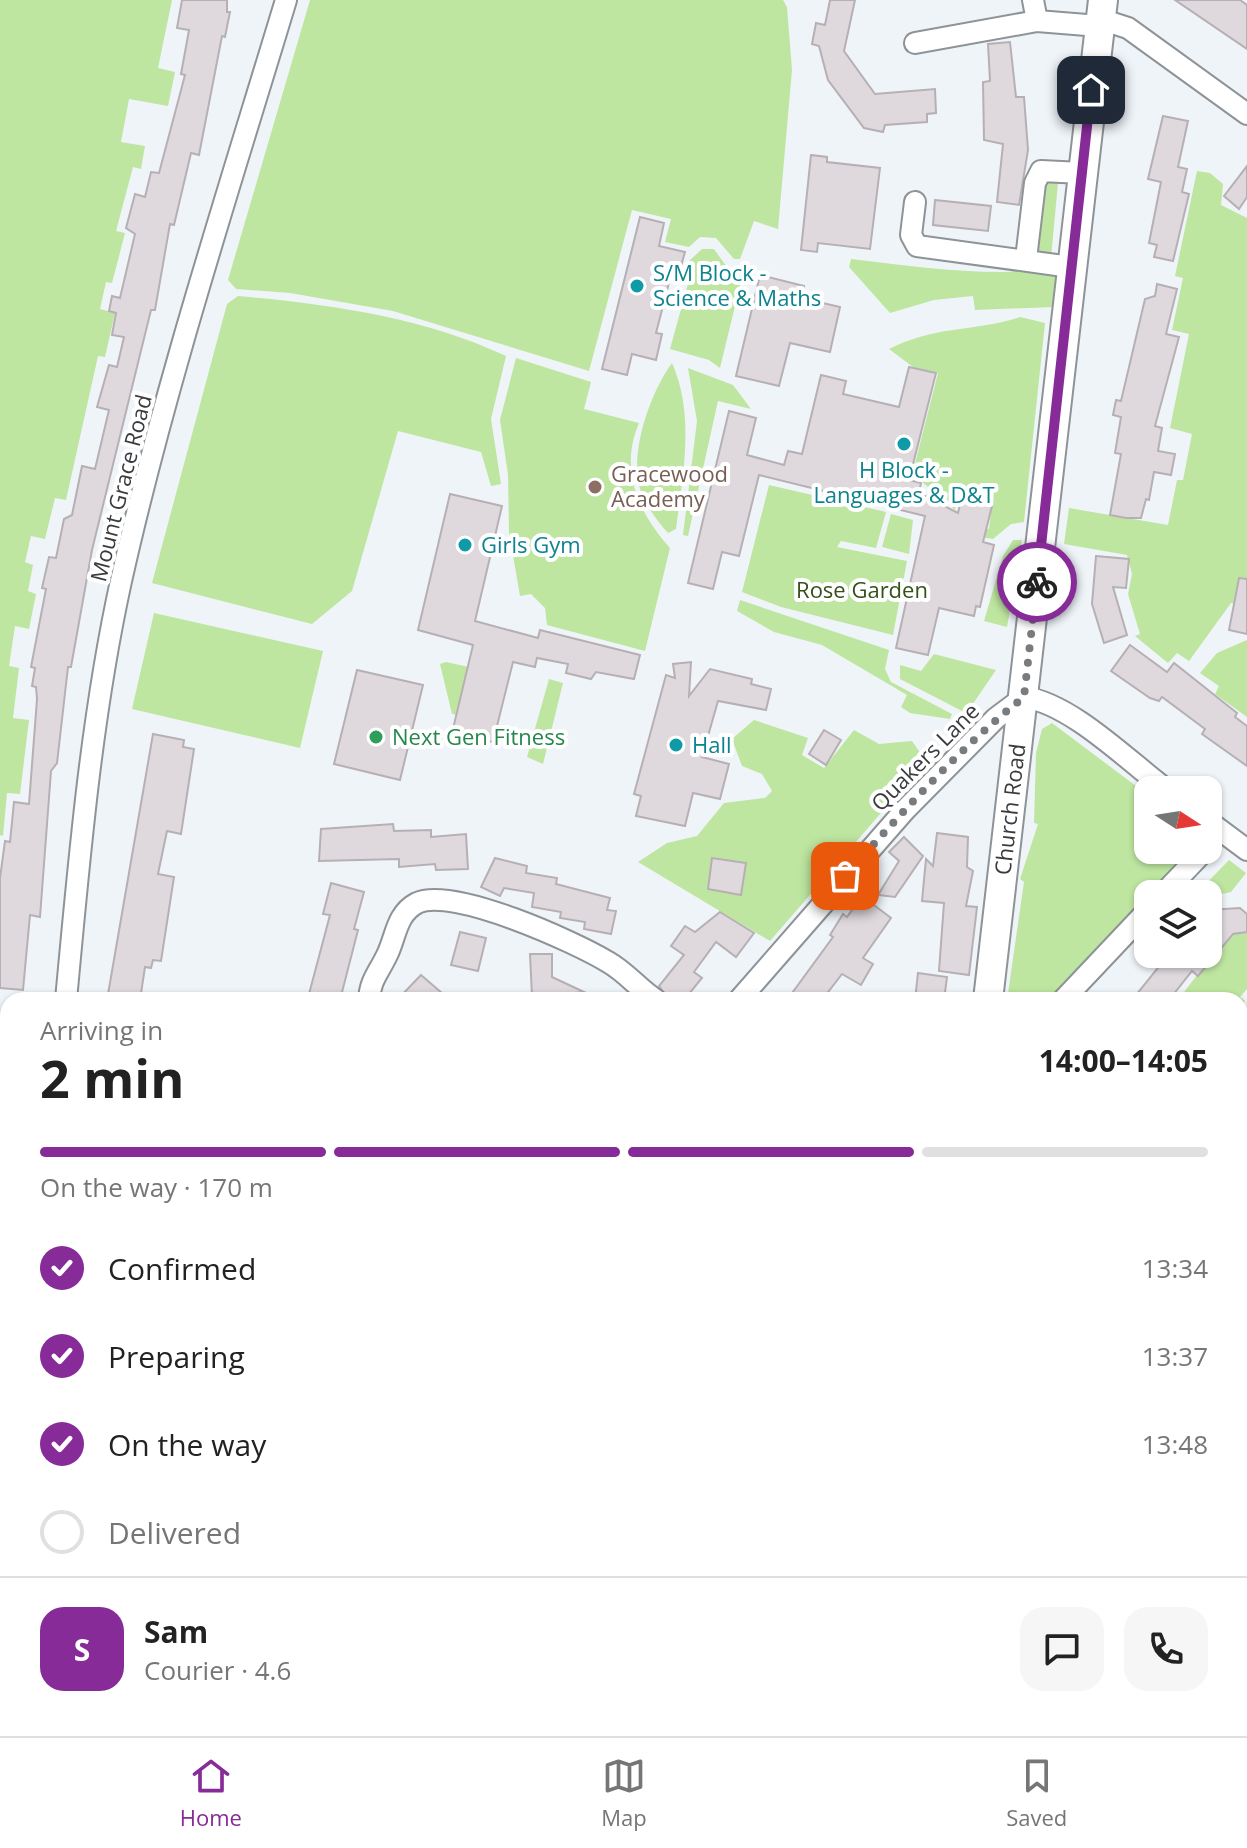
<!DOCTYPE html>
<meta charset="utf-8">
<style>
:root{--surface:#fff;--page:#f6f6f6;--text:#222;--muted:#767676;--line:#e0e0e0;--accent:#862b97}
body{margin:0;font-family:"Open Sans",sans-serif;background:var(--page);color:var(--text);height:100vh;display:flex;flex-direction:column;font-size:30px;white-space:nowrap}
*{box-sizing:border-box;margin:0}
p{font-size:26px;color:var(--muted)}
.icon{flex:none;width:44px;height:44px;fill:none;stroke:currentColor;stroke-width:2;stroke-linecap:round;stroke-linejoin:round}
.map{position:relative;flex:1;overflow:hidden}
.sheet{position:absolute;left:0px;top:992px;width:1248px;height:744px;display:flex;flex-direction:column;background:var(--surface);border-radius:24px 24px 0 0;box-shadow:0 2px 6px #0004}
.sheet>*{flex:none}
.needle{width:52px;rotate:102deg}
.fabs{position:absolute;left:1134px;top:776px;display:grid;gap:16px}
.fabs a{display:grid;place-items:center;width:88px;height:88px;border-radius:16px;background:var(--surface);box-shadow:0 2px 6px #0004;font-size:40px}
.pin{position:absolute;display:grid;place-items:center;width:68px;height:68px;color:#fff;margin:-34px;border-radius:16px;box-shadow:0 4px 12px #0006}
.courier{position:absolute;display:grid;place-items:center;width:80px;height:80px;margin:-40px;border:6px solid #862b97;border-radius:50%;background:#fff;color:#222;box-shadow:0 2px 10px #0007}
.headline em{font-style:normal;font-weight:700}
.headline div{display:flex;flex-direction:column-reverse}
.headline{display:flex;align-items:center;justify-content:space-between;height:136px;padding:0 40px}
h1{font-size:52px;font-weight:700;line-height:60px}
.bar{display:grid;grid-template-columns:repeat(4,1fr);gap:12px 8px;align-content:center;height:96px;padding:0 40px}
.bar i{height:10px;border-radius:6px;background:var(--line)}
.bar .on{background:var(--accent)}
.bar p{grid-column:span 4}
.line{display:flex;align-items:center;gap:20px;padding:0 40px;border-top:2px solid var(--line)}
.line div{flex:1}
.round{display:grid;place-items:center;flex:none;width:84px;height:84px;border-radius:24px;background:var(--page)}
ol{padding:0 40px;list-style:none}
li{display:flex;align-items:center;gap:24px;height:88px}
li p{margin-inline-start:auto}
li .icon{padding:8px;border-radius:50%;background:var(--accent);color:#fff;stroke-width:4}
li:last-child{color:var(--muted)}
li i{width:44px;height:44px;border:4px solid var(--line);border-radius:50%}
.menu{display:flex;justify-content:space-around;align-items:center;height:112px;border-top:2px solid var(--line);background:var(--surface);font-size:22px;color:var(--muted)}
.menu a{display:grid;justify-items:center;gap:4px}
.menu .on{color:var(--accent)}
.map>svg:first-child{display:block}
.green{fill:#bee6a0}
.building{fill:#dfd9dd;stroke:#b6b0b4;stroke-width:2}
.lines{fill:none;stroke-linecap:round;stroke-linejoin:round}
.street-casing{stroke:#8e9398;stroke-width:24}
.secondary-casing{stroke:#8e9398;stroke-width:32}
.street{stroke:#fff;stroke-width:20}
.secondary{stroke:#fff;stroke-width:28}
.done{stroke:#797c7f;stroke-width:8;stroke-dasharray:0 14.4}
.route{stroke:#862b97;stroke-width:10}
.culture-dot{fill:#0f9aa8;stroke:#fff;stroke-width:3}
.education-dot{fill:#8d6e63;stroke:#fff;stroke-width:3}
.leisure-dot{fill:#2e9e5b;stroke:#fff;stroke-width:3}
.labels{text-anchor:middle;stroke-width:8;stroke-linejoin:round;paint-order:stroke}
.culture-label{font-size:22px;fill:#0d838f;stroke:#fff;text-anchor:start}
.education-label{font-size:22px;fill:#785e54;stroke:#fff;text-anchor:start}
.street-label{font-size:22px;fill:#393b3d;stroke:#fff}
.park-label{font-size:22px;fill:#34511a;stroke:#fff}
.leisure-label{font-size:22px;fill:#27864d;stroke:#fff;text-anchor:start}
</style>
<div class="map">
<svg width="1247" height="1736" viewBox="0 0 1247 1736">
<rect width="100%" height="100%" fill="#eff4f9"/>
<!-- green -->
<g class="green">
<path d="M0,0H172L158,68L175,72L168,106L129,99L121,142L145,146L141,169L133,167L116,231L125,233L112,283L106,282L100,309L115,313L105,357L98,356L66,500L55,498L45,539L31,536L25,562L33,565L28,591L36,594L29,629L15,626L9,666L19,668L13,718L29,720L20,794L7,793L3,836L0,835Z"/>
<path d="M310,0H783L787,7L792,70L778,229L754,221L740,259H734L716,238L700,237L689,247L665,242L671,219L632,210L589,371L393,311L290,293L236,289L228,280Z"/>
<path d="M1197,171L1210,173L1223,184L1221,205L1247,218V605L1231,603L1189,661L1177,653L1168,663L1135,636L1140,634L1128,594L1132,574L1127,555L1064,544L1069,508L1168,525L1177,480H1183L1192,434L1170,428L1189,334L1172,330L1183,278L1175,276Z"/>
<path d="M1050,180L1058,183L1051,258L1041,256L1035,249L1040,184Z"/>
<path d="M702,249H714L729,270L743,273L720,368L709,360L670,349L691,273L687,263Z"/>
<path d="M851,259C901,265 951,272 1002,272C1022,272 1038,264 1057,271L1054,307L975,310L973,296L934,300L890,313L849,267Z"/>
<path d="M238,296C328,304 423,317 506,356L491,419L501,484L491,486L481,452L398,431L352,591L312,624L152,583L227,304Z"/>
<path d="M1020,317L1045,323L1024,522L1011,524L993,539L967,535L969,525L989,529L992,502L959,491L955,510L921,481L911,479L938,373L913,367L889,349C936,325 973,332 1020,317Z"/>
<path d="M516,358L591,382L584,409L639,423C619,470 638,512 670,548L645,651L547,625L545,608L531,594L520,596L509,532L508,475L500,420Z"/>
<path d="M672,363C695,415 683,474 676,529L668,533C658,522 646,506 641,492C628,455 650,393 672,363Z"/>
<path d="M688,368L733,385L751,409L718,401L688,536L683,535L697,421Z"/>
<path d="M769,485L886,512L876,548L841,541L837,547L907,561L893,635L781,607L742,592Z"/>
<path d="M891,514L913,520L909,554L882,547Z"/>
<path d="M1013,540H1022L1007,627L984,621L1003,556Z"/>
<path d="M740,600L889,650L885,669L891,682L952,714L950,719L910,713L901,707L907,695L822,645L774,632L737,611Z"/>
<path d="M154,613L323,651L300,748L132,709Z"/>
<path d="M1247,640V717L1215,694L1219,686L1200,673L1217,653Z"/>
<path d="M934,654L996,670L970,708L962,711L900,679V665L921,671Z"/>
<path d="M446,662L469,667L457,715L452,714L440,664Z"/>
<path d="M549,679L563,683L543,764L527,757Z"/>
<path d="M754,720L808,738L802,755L824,768L854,730L879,744L912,741L926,761L770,941L638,862L667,843L697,836L724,803L765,798L772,791L762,774L742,766L732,739Z"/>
<path d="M1052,723L1148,795V850H1193L1155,894H1148V902L1053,1000H1007L1024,882L1020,879L1038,824L1034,823L1036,753L1042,729Z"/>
<path d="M1229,860L1246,873L1231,892L1218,895L1198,892Z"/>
<path d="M1239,927L1247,932V989L1240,997L1245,1001L1240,1008V1000H1178L1223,941L1227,943Z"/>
<path d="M1240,1009L1245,1012L1247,1010L1246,1172L1240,1168Z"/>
</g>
<!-- building -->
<g class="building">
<path d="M182,0H227V12H230L225,37L222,36L199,155L191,153L174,225L170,224L155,310H151L92,550L71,667H68L57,763L51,771L40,917L30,915L23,990L0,988V878L5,841L10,842L14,802L29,804L37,699L36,687L32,686L35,668L31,667L46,589L42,588L49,557L56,558L64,519L72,515L82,466L95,469L109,410L97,407L109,365L117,367L124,337L112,335L116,313L109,311L112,296L120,298L135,234L126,228L135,194L145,197L151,172L159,173L185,75L181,74L189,30L177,28Z"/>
<path d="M830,0H855L844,51L875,94L935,89L936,113L927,114V122L885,125L883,132L864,128L828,80L819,46L812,44L816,23L825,25Z"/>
<path d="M1175,0H1240L1247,5V49Z"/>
<path d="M1010,42L1016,97H1024L1028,150L1019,205L997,202L1003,144L984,140L983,82L990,81L988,44Z"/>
<path d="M1163,116L1188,121L1178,167L1187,169L1182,192L1189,194L1173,261L1154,257L1157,245L1149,243L1161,182L1148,179Z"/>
<path d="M811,155L827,157V162L880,168L870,249L818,243L817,252L801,250Z"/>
<path d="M1247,166V197L1239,209L1224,196Z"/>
<path d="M935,200L991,206L988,231L933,225Z"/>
<path d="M640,217L664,223L659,246L685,252L678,277L671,275L656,333L662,334L656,360L632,354L627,375L602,369Z"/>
<path d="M760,275L804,286L801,298L840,307L830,352L790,343L779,386L736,376Z"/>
<path d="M1157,284L1177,289L1166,334L1179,337L1155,426L1162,428L1158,451L1175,454L1171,475L1154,472L1149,500L1146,499L1141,518H1126L1110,515L1121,454L1115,453L1121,417L1113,415L1116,400L1121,401L1145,299L1155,296Z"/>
<path d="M909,367L936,373L909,480L921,483L919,493L958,513L962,495L993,502L983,542L994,545L980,607L976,606L974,616L939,608L928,655L896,648L925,516L759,475L739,556L722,552L713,589L688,583L729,411L756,418L747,455L784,465L788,451L802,454L821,375L846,381L843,394L899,407Z"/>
<path d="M450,494L502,506L475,621L538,638L540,630L640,655L634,679L596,672L591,679L566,673L568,664L537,658L535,667L513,662L493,742L452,733L473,645L418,630Z"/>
<path d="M1096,556L1129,559L1126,588L1113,587L1127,635L1104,643L1092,604Z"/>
<path d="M1239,578L1247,579V634L1229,630Z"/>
<path d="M1130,645L1167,672L1174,663L1237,713L1235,717L1247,726V766L1202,734L1205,729L1162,697L1159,701L1150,698L1111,671Z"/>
<path d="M691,662L689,696L710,669L752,679L751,684L771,689L766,710L718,701L702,757L729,764L720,799L693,793L685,826L636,816L641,796L634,794L666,675L675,678L673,664Z"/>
<path d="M357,670L423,685L400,780L334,764Z"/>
<path d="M824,730L841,740L826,765L809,754Z"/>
<path d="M153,734L184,740L183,747L194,749L181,834L167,831L158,874L174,877L161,961L153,960L151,968L145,967L140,1000H107Z"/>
<path d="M393,824L394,831L431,830V837L466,834L468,869L436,870L435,864L399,867V859L319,861L321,829Z"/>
<path d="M937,833L968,837L967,867L973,871L966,906L977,907L969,975L939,971L944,903L922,901L926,859L933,866Z"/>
<path d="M904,837L923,856L895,897L878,895L899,861L889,852Z"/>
<path d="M495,858L527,866L526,873L557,878L556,884L610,898L607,910L616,911L611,934L584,929L585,922L560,918L561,912L532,907L534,893L504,888L500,896L481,887Z"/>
<path d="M712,858L746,863L741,895L708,889Z"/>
<path d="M331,883L364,892L354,929L358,930L340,1000L309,994L330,915L323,914Z"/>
<path d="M862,896L891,918L863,958L873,964L861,985L842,974L822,1000H787L833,937L830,935L843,914L847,917Z"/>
<path d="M1240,908L1247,914V932L1233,934L1198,976L1192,971L1169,1000H1132L1169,954H1208V910Z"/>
<path d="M720,912L754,933L736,957L716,942L694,972L702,978L684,1000H669L659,986L684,955L671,946L685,926L695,932Z"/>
<path d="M460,932L486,938L478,971L451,965Z"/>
<path d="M530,954H552V977L584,992L575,993L572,1000H552L554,995L532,996Z"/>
<path d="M918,973L947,977L944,1000H915Z"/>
<path d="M421,975L450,1000H397Z"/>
</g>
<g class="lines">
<defs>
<g id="street">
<path d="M1033,0L1037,21"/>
<path d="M1100,19L1128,28L1247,114"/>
<path d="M915,43L1037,21L1099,26"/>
<path d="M915,202L911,235L917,246L1071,267"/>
<path d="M1026,259L1035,183L1041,171L1082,173"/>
<path d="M1208,821L1247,850"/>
<path d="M1163,894L1205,850"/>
<path d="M66,1000C79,861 91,718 121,581C165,385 228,192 286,0"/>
<path d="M369,1000C370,980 379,972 387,955C396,937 396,914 417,903C452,886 575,942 608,962C626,972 639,989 656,1000"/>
<path d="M739,1000L905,810L996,718L1024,697C1072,704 1128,761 1167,790"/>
<path d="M1063,1000L1148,910"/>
<path d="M272,1728V1732"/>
<path d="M605,1728V1736"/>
<path d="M853,1728L854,1736"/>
<path d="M112,1736L117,1728"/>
<path d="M413,1736V1728"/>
</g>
<g id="secondary">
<path id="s1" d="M988,1000L1103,0"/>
<path d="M901,1736L902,1728"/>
</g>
</defs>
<!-- street casing -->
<use href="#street" class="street-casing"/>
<!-- secondary casing -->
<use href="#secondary" class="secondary-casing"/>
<!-- street -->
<use href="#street" class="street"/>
<!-- secondary -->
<use href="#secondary" class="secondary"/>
</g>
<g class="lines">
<!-- done -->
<path class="done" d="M845,876C901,814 958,749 1024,697L1037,582"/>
<!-- route -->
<path class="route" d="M1037,582L1091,90"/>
</g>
<!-- markers -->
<g class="culture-dot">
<circle cx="637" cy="286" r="8"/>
<circle cx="904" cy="444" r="8"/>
<circle cx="465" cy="545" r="8"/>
<circle cx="676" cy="745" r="8"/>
</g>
<circle class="education-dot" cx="595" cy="487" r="8"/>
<circle class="leisure-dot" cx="376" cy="737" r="8"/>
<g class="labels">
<!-- culture labels -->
<g class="culture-label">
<text x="653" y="281">S/M Block -<tspan x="653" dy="25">Science &amp; Maths</tspan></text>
<text x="904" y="478" text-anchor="middle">H Block -<tspan x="904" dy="25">Languages &amp; D&amp;T</tspan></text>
<text x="481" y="553">Girls Gym</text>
<text x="692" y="753">Hall</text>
</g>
<!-- education labels -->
<g class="education-label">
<text x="611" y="482">Gracewood<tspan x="611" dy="25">Academy</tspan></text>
</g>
<!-- street labels -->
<g class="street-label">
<text transform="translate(121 488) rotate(-76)" y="8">Mount Grace Road</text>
<text transform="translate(925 757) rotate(-45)" y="8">Quakers Lane</text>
<text dy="8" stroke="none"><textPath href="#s1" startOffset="192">Church Road</textPath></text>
</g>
<!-- park labels -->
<g class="park-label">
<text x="862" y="598">Rose Garden</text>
</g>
<!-- leisure labels -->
<g class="leisure-label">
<text x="392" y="745">Next Gen Fitness</text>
</g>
</g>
</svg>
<div class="fabs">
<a><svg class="needle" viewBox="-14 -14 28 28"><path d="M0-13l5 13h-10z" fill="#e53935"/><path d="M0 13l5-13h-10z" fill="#767676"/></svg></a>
<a><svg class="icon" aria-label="layers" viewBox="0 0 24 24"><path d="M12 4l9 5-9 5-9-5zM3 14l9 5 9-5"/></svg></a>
</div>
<div class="pin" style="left:845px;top:876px;background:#ea580c"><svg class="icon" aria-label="bag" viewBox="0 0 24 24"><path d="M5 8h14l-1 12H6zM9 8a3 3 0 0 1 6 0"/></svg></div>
<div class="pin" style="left:1091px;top:90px;background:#1f2937"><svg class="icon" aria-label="home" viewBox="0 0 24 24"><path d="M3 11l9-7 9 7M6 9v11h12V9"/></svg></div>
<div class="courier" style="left:1037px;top:582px"><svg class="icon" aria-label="bike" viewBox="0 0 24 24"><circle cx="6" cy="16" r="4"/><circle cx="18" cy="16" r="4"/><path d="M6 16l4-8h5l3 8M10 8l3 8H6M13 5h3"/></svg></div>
<section class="sheet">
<div class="headline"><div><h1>2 min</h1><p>Arriving in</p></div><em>14:00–14:05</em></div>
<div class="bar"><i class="on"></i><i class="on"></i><i class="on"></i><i></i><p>On the way · 170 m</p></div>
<ol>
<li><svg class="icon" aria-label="check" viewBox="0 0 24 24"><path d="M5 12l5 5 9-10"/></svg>Confirmed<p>13:34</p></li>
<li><svg class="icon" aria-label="check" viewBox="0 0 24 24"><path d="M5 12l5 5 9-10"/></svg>Preparing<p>13:37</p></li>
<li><svg class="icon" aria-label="check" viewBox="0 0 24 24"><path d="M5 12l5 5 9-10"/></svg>On the way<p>13:48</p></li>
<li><i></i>Delivered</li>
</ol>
<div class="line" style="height:144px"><b class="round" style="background:var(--accent);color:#fff">S</b><div><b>Sam</b><p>Courier · 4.6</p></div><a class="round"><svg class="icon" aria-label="chat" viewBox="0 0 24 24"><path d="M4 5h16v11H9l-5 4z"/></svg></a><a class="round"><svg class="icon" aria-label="phone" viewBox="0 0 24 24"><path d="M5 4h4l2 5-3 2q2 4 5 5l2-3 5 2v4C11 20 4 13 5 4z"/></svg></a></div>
</section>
</div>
<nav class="menu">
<a class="on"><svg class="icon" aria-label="home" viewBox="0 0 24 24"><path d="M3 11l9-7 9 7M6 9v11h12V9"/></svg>Home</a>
<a><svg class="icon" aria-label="map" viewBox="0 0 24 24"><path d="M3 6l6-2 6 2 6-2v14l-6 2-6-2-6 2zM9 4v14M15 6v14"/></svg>Map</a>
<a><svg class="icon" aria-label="saved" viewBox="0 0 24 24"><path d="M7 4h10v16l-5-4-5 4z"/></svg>Saved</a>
</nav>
